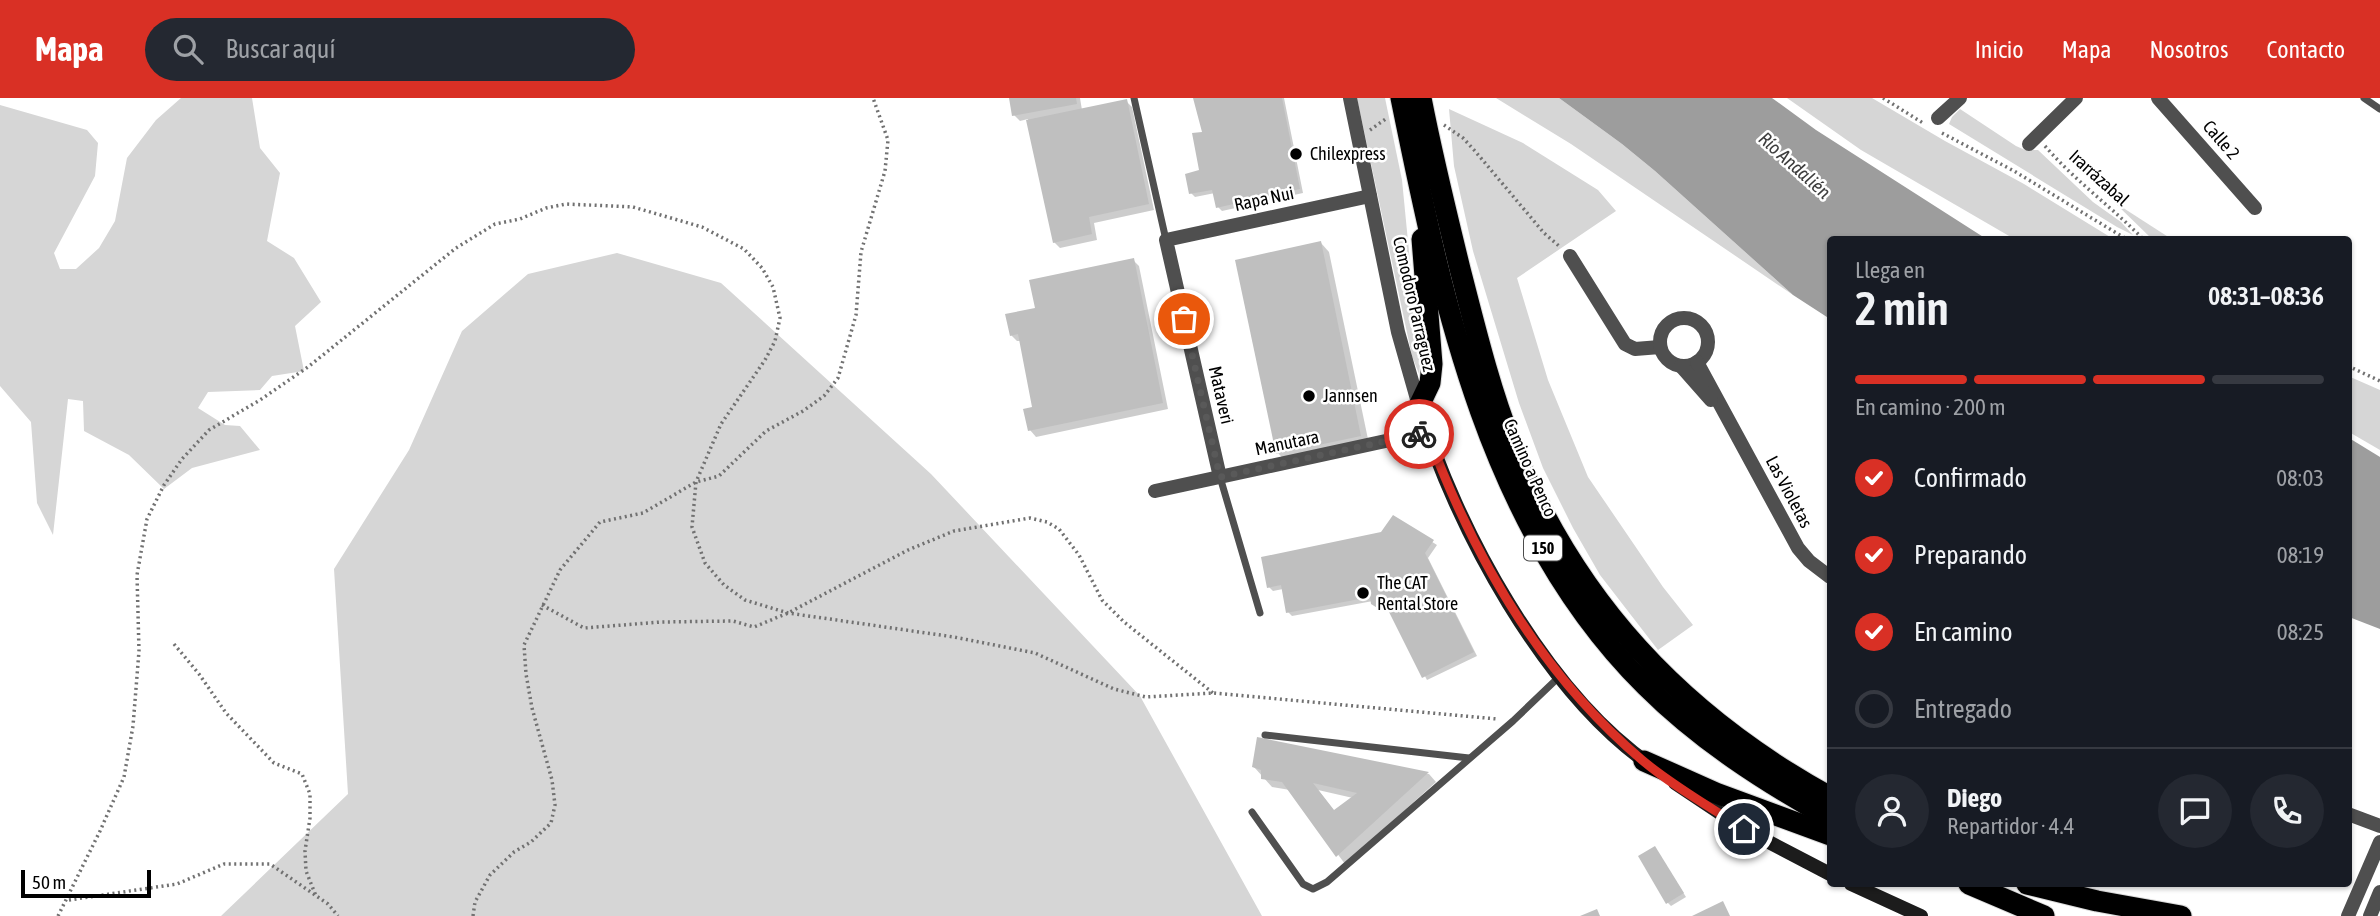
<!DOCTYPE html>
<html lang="es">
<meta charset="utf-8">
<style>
:root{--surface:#171b24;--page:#242831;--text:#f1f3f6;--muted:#9ea1a6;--line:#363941;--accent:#d93025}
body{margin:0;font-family:"Asap Condensed",sans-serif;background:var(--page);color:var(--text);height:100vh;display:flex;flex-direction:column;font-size:26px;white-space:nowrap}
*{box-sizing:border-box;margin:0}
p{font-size:23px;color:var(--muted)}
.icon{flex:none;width:38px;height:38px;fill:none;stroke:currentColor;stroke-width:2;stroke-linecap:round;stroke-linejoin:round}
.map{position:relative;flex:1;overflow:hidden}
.drawer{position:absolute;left:1827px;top:138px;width:525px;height:651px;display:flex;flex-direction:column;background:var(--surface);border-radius:7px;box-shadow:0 2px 5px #0004}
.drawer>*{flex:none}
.scale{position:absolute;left:21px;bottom:18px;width:130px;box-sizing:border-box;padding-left:7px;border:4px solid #000;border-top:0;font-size:19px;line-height:24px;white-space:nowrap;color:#000;-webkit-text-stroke:5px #fff;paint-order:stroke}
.pin{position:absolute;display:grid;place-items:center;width:60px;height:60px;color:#fff;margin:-30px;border:4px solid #fff;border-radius:50%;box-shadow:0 2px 7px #0007}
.courier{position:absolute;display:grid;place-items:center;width:70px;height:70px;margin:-35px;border:5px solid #d93025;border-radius:50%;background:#fff;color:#222;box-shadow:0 2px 9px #0007}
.headline em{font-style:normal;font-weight:600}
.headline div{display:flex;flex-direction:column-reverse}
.headline{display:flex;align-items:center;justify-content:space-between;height:119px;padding:0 28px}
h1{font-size:46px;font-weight:600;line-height:52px}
.bar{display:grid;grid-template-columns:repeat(4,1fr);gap:10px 7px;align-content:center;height:84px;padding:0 28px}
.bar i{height:9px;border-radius:5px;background:var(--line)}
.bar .on{background:var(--accent)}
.bar p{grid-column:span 4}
.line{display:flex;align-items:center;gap:18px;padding:0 28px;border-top:2px solid var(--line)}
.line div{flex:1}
.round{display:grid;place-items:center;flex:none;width:74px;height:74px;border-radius:37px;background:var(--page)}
ol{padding:0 28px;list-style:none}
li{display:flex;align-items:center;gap:21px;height:77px}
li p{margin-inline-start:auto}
li .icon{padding:7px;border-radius:50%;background:var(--accent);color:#fff;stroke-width:4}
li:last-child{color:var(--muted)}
li i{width:38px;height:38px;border:4px solid var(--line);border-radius:50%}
header{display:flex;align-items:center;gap:42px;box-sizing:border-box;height:98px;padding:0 35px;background:var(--accent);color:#fff}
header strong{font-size:33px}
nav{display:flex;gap:38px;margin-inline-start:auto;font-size:24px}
.search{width:490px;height:63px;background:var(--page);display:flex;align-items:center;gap:18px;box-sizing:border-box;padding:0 24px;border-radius:38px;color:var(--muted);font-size:26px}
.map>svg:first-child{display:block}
.green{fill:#d6d6d6}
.water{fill:#9d9d9d}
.shadow{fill:#0003;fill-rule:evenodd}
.building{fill:#bfbfbf;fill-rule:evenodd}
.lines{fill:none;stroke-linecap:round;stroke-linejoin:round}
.highway-casing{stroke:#dbdbdb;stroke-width:23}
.path{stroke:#717171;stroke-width:3.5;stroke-dasharray:2 3.5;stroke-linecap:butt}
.lane{stroke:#4f4f4f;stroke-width:7}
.street{stroke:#4f4f4f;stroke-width:14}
.secondary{stroke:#1c1c1c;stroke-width:14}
.highway{stroke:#000;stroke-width:21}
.done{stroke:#595959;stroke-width:7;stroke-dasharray:0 12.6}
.route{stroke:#d93025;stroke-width:9}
.poi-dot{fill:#000;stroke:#fff;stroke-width:2.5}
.labels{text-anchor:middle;stroke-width:5;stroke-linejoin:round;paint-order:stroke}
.shield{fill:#fff;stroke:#4c4c4c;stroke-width:2}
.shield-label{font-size:16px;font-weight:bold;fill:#000}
.street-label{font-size:18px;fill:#000;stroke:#fff}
.poi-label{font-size:18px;fill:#000;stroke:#fff;text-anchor:start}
.water-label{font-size:19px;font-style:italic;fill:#3e3e3e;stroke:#fff}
</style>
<header>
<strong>Mapa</strong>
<div class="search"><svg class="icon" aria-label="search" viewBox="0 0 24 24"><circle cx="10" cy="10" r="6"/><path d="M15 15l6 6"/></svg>Buscar aquí</div>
<nav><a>Inicio</a><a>Mapa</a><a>Nosotros</a><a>Contacto</a></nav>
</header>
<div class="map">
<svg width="2380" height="818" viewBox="0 0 2380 818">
<rect width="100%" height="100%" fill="#fff"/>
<!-- green -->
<g class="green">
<path d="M181,0H252L260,50L280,75L267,143L294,160L321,204L295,228L304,273L272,278L260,292L208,294L198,310L225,327L240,328L260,352L192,370L164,391L129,357L84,333L83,303L68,301L53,437L37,405L31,324L0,288V7L87,32L98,45L95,78L54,155L60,171H76L99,150L115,123L127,60L156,22Z"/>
<path d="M1357,0H1385L1402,82L1420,266L1419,276L1412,258Z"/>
<path d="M1496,0H1559L1622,46L1655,73L1793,197L1571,46Z"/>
<path d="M1787,0H1872L1945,43L2024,86L2115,142H2016L1861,52Z"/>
<path d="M1449,11L1523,45L1598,92L1616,113L1517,180L1548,282L1588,379L1663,489L1693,527L1658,552L1600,477L1573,430L1543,370L1519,305L1473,153L1454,68Z"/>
<path d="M1960,11L2016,48L2025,52H2038L2093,104L2121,124L2133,137L2117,129L1949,26L1952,19Z"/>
<path d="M2114,104L2173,142H2153Z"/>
<path d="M617,155L721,185L931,376L1140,598L1262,818H221L348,696L334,471L409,352L462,233L528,176Z"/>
<path d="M2348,278L2380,292V352L2349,334Z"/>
</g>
<!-- water -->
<g class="water">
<path d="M1559,0H1772L1816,32L1988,142H1830V221L1793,197L1655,73L1622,46Z"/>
<path d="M2349,340L2380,359V531L2349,519Z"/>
</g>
<!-- shadow -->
<g class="shadow">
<path d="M1011,0H1080L1082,12L1126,3L1132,9L1154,112L1094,125L1097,142L1060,150L1054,144L1028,21L1020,23L1014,17Z"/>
<path d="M1195,0H1284L1303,95L1222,113L1218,109L1215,95L1195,99L1191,95L1201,74L1204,36Z"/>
<path d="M1321,145L1329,154L1369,346L1286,364L1278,355Z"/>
<path d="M1133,162L1139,168L1168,311L1036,339L1030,332L1035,311L1021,243H1017L1011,237L1037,211Z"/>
<path d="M1393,419L1437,447L1428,460L1477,558L1427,582L1390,512L1384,514L1373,503L1292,518L1288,514L1283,491L1273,493L1269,489L1382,436Z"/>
<path d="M1258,641L1429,676L1436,684L1345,766L1290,692L1272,689L1254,669ZM1318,692L1353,700L1335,714Z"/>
<path d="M1655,750L1686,799L1671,808L1668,805Z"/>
</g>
<!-- building -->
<g class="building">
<path d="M1009,0H1076L1077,6L1012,18Z"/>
<path d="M1193,0H1282L1300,91L1216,110L1212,92L1189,96L1185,76L1199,72L1192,35L1202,34Z"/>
<path d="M1127,1L1149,106L1089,119L1092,136L1053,145L1026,22Z"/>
<path d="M1321,143L1361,338L1276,356L1235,162Z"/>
<path d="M1134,160L1163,305L1028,333L1023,311L1032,309L1018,236L1010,238L1005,216L1035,210L1029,182Z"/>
<path d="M1393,417L1434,442L1425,455L1474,554L1422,580L1386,508L1379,511L1371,506L1370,499L1286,515L1281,487L1267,490L1261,459L1381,434Z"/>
<path d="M1257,639L1429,674L1336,759L1282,684L1261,681V672L1252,669ZM1313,685L1357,695L1334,712Z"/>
<path d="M1655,748L1684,795L1666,806L1638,758Z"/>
<path d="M1723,803L1730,818H1692Z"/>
<path d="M1597,811L1600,818H1580Z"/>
</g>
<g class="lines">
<defs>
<g id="highway">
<path d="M1401,0C1443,207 1490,434 1646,588C1700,642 1764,683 1830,720"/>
<path d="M1421,0C1432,57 1446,114 1460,171C1475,229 1489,288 1511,344C1574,503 1681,617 1830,699"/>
<path d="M1419,308L1430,285L1432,266L1422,141"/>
<path d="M1644,663L1716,695L1830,737"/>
<path d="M1969,786L2044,818"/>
<path d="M2027,786L2097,803L2181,818"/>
</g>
</defs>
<!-- highway casing -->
<use href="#highway" class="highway-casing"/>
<!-- path -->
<g class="path">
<path d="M1883,0L1923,25"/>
<path d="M1444,27L1463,40L1475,53L1544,135L1559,148"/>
<path d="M1370,32L1387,20"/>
<path d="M1942,35L2014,73L2128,142"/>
<path d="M2045,48C2075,83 2112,109 2144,142"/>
<path d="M2348,268L2380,283"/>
<path d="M542,507L584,530L661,524L733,523L754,529L788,515L908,452L954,433L1030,420L1047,424L1059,431L1079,457L1102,502L1124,524L1213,595"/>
<path d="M174,546L199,576L226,615L274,665L302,676L310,696V720L305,753L306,773L316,798"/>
<path d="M69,802L177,786L224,766H270L328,806L338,818"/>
<path d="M58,818L100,733L124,679L133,628L139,553L137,477L147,421L164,387L182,361L209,332L260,302L308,269L456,150L495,126L520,121L546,110L566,106L633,109L702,129L744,151L762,170L773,189L780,220L775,243L765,262L721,326L696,384L692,429L705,465L724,487L745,502L788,515L954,539L1035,555L1114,591L1146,599L1213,595L1497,621"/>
<path d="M473,818L475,804L490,777L514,754L531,744L551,725L555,707L552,682L532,610L526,576L524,547L560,472L600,424L643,415L696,384L719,378L766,333L803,313L824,298L838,280L856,217L861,154L885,73L888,42L873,0"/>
</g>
<!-- lane -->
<g class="lane">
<path d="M1134,0L1166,142"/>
<path d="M2364,0L2380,11"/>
<path d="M1220,379L1260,515"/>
<path d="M1265,637L1469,660"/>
<path d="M1252,714L1303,786L1313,791L1327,784L1513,623L1560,578"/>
</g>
<!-- street -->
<g class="street">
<path d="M1350,0L1398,234L1419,308"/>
<path d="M2158,0L2255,110"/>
<path d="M1938,20L1960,0"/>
<path d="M2029,46L2076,0"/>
<path d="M1570,158L1625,246L1635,251L1660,249"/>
<circle cx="1684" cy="244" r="24"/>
<path d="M1697,264L1798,450L1809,463L1830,479"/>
<path d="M1681,268L1711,302"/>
<path d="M1220,379L1166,142L1370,98"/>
<path d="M1155,393L1427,334"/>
<path d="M2348,716L2380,728"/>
<path d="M2348,818L2380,744"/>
<path d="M2370,818L2380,794"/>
</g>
<!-- secondary -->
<g class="secondary">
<path d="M1419,308C1455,429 1545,594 1650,667"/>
<path d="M1675,685L1744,731L1830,776"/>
<path d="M1851,786L1921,818"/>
</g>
<!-- highway -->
<use href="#highway" class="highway"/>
</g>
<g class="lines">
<!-- done -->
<path class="done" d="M1184,221L1220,379L1419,336"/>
<!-- route -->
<path class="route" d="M1419,336L1427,334C1473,458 1540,576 1642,662C1673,688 1710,709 1744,731"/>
</g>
<!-- markers -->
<g class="poi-dot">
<circle cx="1296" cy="56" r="7"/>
<circle cx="1309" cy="298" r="7"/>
<circle cx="1363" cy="495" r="7"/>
</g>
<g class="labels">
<!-- shield labels -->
<rect class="shield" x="1524" y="437.5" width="38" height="25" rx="5"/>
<g class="shield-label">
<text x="1543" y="456">150</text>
</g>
<!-- street labels -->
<g class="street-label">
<text transform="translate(2221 42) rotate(49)" y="6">Calle 2</text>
<text transform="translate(2099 80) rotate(42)" y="6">Irarrázabal</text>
<text transform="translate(1264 101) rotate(-12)" y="6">Rapa Nui</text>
<text transform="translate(1414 206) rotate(77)" y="6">Comodoro Parraguez</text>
<text transform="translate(1221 297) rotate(77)" y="6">Mataveri</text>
<text transform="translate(1287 345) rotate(-12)" y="6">Manutara</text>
<text transform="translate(1530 370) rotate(66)" y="6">Camino a Penco</text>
<text transform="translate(1789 394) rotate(62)" y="6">Las Violetas</text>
</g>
<!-- poi labels -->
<g class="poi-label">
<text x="1310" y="62">Chilexpress</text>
<text x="1323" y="304">Jannsen</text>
<text x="1377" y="491">The CAT<tspan x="1377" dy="21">Rental Store</tspan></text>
</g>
<!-- water labels -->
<g class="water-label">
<text transform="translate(1795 67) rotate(42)" y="7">Río Andalién</text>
</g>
</g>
</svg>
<div class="scale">50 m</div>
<div class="pin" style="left:1184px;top:221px;background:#ea580c"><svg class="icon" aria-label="bag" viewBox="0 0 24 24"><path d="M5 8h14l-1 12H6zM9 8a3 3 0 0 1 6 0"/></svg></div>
<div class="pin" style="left:1744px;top:731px;background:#1f2937"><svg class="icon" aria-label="home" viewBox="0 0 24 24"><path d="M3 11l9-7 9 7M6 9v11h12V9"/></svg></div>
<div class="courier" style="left:1419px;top:336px"><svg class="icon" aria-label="bike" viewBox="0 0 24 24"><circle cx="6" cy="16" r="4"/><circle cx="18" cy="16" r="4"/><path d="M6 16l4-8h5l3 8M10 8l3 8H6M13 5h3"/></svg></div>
<section class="drawer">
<div class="headline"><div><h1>2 min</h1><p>Llega en</p></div><em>08:31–08:36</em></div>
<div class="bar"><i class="on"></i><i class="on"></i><i class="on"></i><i></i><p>En camino · 200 m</p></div>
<ol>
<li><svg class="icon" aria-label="check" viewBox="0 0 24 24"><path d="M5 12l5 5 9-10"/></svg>Confirmado<p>08:03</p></li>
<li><svg class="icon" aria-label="check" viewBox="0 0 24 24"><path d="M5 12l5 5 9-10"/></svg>Preparando<p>08:19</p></li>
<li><svg class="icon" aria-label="check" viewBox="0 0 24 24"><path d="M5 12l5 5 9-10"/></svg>En camino<p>08:25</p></li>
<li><i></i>Entregado</li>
</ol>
<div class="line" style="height:126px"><a class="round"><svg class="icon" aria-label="person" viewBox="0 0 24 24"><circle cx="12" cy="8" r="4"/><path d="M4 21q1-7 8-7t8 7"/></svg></a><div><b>Diego</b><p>Repartidor · 4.4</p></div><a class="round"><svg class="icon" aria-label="chat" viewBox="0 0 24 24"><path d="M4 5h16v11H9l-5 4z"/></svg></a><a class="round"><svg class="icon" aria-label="phone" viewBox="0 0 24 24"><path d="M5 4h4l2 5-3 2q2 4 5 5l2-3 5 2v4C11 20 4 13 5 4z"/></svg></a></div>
</section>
</div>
